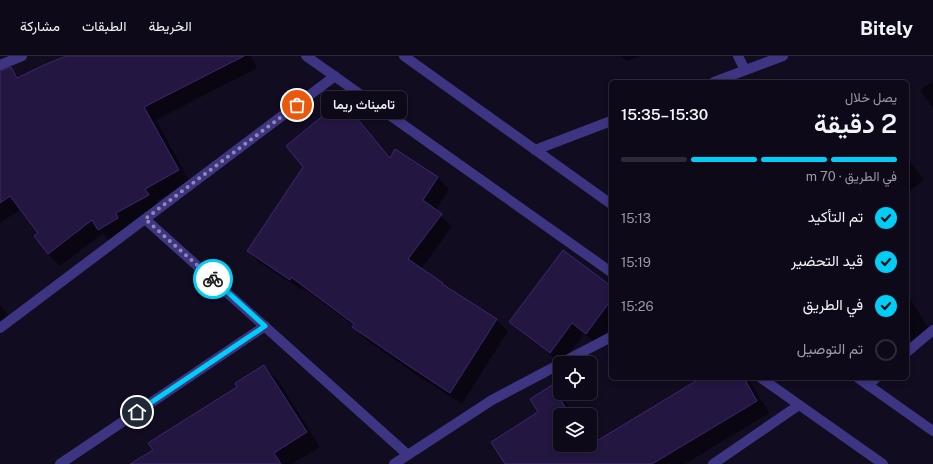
<!DOCTYPE html>
<html lang="ar">
<meta charset="utf-8">
<style>
:root{--surface:#0d0918;--page:#1b1725;--text:#f1f3f6;--muted:#9a9aa2;--line:#2d2a37;--accent:#00cef6}
body{margin:0;font-family:"Public Sans",Vazirmatn,sans-serif;background:var(--page);color:var(--text);direction:rtl;height:100vh;display:flex;flex-direction:column;font-size:15px;white-space:nowrap}
*{box-sizing:border-box;margin:0}
p{font-size:13px;color:var(--muted)}
.icon{flex:none;width:22px;height:22px;fill:none;stroke:currentColor;stroke-width:2;stroke-linecap:round;stroke-linejoin:round}
.map{position:relative;flex:1;overflow:hidden;direction:ltr}
.sheet{position:absolute;left:609px;top:24px;width:300px;height:300px;display:flex;flex-direction:column;background:var(--surface);border-radius:6px;box-shadow:0 2px 6px #0003,0 0 0 1px var(--line);direction:rtl}
.sheet>*{flex:none}
.fabs{position:absolute;left:553px;top:300px;display:grid;gap:8px}
.fabs a{display:grid;place-items:center;width:44px;height:44px;border-radius:6px;background:var(--surface);box-shadow:0 2px 6px #0003,0 0 0 1px var(--line);font-size:20px}
.pin{position:absolute;display:grid;place-items:center;width:34px;height:34px;color:#fff;margin:-17px;border:2px solid #fff;border-radius:50%;box-shadow:0 1px 4px #0007}
.courier{position:absolute;display:grid;place-items:center;width:40px;height:40px;margin:-20px;border:3px solid #00cef6;border-radius:50%;background:#fff;color:#222;box-shadow:0 1px 5px #0007}
.bubble{position:absolute;height:28px;border-radius:6px;background:var(--surface);box-shadow:0 2px 6px #0003,0 0 0 1px var(--line);font-size:13px;font-weight:600;line-height:28px;text-align:center;direction:rtl}
.overview em{font-style:normal;font-weight:600}
.overview div{display:flex;flex-direction:column-reverse}
.overview{display:flex;align-items:center;justify-content:space-between;height:68px;padding:0 12px}
h1{font-size:26px;font-weight:600;line-height:30px}
.bar{display:grid;grid-template-columns:repeat(4,1fr);gap:6px 4px;align-content:center;height:48px;padding:0 12px}
.bar i{height:5px;border-radius:3px;background:var(--line)}
.bar .current{background:var(--accent)}
.bar p{grid-column:span 4}
ol{padding:0 12px;list-style:none}
li{display:flex;align-items:center;gap:12px;height:44px}
li p{margin-inline-start:auto}
li .icon{padding:4px;border-radius:50%;background:var(--accent);color:#111;stroke-width:4}
li:last-child{color:var(--muted)}
li i{width:22px;height:22px;border:2px solid var(--line);border-radius:50%}
header{display:flex;align-items:center;gap:24px;box-sizing:border-box;height:56px;padding:0 20px;background:var(--surface);border-bottom:1px solid var(--line)}
header strong{font-size:19px}
nav{display:flex;gap:22px;margin-inline-start:auto;font-size:14px}
.map>svg:first-child{display:block}
.shadow{fill:#0007}
.building{fill:#231742;stroke:#3b286f}
.lines{fill:none;stroke-linecap:round;stroke-linejoin:round}
.minor{stroke:#3d3582;stroke-width:10}
.done{stroke:#9088b1;stroke-width:4;stroke-dasharray:0 7.2}
.route{stroke:#00cef6;stroke-width:5}
</style>
<header>
<strong>Bitely</strong>
<nav><a>الخريطة</a><a>الطبقات</a><a>مشاركة</a></nav>
</header>
<div class="map">
<svg width="933" height="408" viewBox="0 0 933 408">
<rect width="100%" height="100%" fill="#110c20"/>
<!-- shadow -->
<g class="shadow">
<path d="M68,0H251L257,12L156,64L190,126L157,145L160,151L127,169L130,175L110,185L103,177L60,210L48,198L39,177L21,153L0,167V16L11,13L20,22Z"/>
<path d="M621,0H641L626,5Z"/>
<path d="M933,25V52L920,34Z"/>
<path d="M342,45L353,56L391,102L396,94L438,122L449,133L435,155L452,170L421,213L442,228L446,231L496,264L508,275L462,348L418,320L365,283L353,271L354,270L303,232L302,234L260,207L248,195L304,111Z"/>
<path d="M907,103L912,108L924,124L907,137Z"/>
<path d="M611,232V270L598,288L584,278L562,307H561L522,277L510,266Z"/>
<path d="M907,239L929,272L907,287Z"/>
<path d="M0,248L10,263L0,269Z"/>
<path d="M264,310L278,324L320,391L292,408H132L154,394L239,331Z"/>
<path d="M702,322H748L769,357L685,408H506L539,357L552,330L564,343L574,359H560V389H590V385L592,388Z"/>
</g>
<!-- building -->
<g class="building">
<path d="M66,0H244L144,51L179,114L145,133L149,139L116,157L118,162L98,174L92,164L48,198L34,180L38,177L10,140L0,147V15L11,11L17,22L44,9Z"/>
<path d="M342,44L390,102L395,93L438,121L423,144L442,158L408,203L443,227L442,228L497,263L450,337L406,308L352,271L354,268L291,221L290,224L247,195L303,111L286,90Z"/>
<path d="M563,194L611,230V244L586,278L572,267L550,297L509,266Z"/>
<path d="M264,309L307,376L274,397L281,408H130L153,394L148,387L237,331L235,327Z"/>
<path d="M701,322H744L757,345L652,408H505L491,386L538,356L530,343L552,329L570,359H560V389H590Z"/>
</g>
<g class="lines">
<!-- minor -->
<g class="minor">
<path d="M306,0L611,216"/>
<path d="M404,0L611,148"/>
<path d="M738,0L745,14"/>
<path d="M0,9L22,0"/>
<path d="M714,26L783,0"/>
<path d="M535,94L611,65"/>
<path d="M145,163L408,399"/>
<path d="M0,272L335,20"/>
<path d="M907,296L933,274"/>
<path d="M561,307L611,281"/>
<path d="M761,322L883,408"/>
<path d="M858,322L933,375"/>
<path d="M868,329L876,322"/>
<path d="M60,408L265,270"/>
<path d="M394,408L492,344L560,308"/>
<path d="M713,408L799,349"/>
</g>
</g>
<g class="lines">
<!-- done -->
<path class="done" d="M213,223L145,163L297,49"/>
<!-- route -->
<path class="route" d="M137,356L265,270L213,223"/>
</g>
</svg>
<div class="fabs">
<a><svg class="icon" aria-label="locate" viewBox="0 0 24 24"><circle cx="12" cy="12" r="6"/><path d="M12 2v4M12 18v4M2 12h4M18 12h4"/></svg></a>
<a><svg class="icon" aria-label="layers" viewBox="0 0 24 24"><path d="M12 4l9 5-9 5-9-5zM3 14l9 5 9-5"/></svg></a>
</div>
<div class="pin" style="left:297px;top:49px;background:#ea580c"><svg class="icon" aria-label="bag" viewBox="0 0 24 24"><path d="M5 8h14l-1 12H6zM9 8a3 3 0 0 1 6 0"/></svg></div>
<div class="pin" style="left:137px;top:356px;background:#1f2937"><svg class="icon" aria-label="home" viewBox="0 0 24 24"><path d="M3 11l9-7 9 7M6 9v11h12V9"/></svg></div>
<div class="courier" style="left:213px;top:223px"><svg class="icon" aria-label="bike" viewBox="0 0 24 24"><circle cx="6" cy="16" r="4"/><circle cx="18" cy="16" r="4"/><path d="M6 16l4-8h5l3 8M10 8l3 8H6M13 5h3"/></svg></div>
<div class="bubble" style="left:321px;top:35px;width:86px">تاميناث ريما</div>
<section class="sheet">
<div class="overview"><div><h1>2 دقيقة</h1><p>يصل خلال</p></div><em>15:30–15:35</em></div>
<div class="bar"><i class="current"></i><i class="current"></i><i class="current"></i><i></i><p>في الطريق · 70 m</p></div>
<ol>
<li><svg class="icon" aria-label="check" viewBox="0 0 24 24"><path d="M5 12l5 5 9-10"/></svg>تم التأكيد<p>15:13</p></li>
<li><svg class="icon" aria-label="check" viewBox="0 0 24 24"><path d="M5 12l5 5 9-10"/></svg>قيد التحضير<p>15:19</p></li>
<li><svg class="icon" aria-label="check" viewBox="0 0 24 24"><path d="M5 12l5 5 9-10"/></svg>في الطريق<p>15:26</p></li>
<li><i></i>تم التوصيل</li>
</ol>
</section>
</div>
